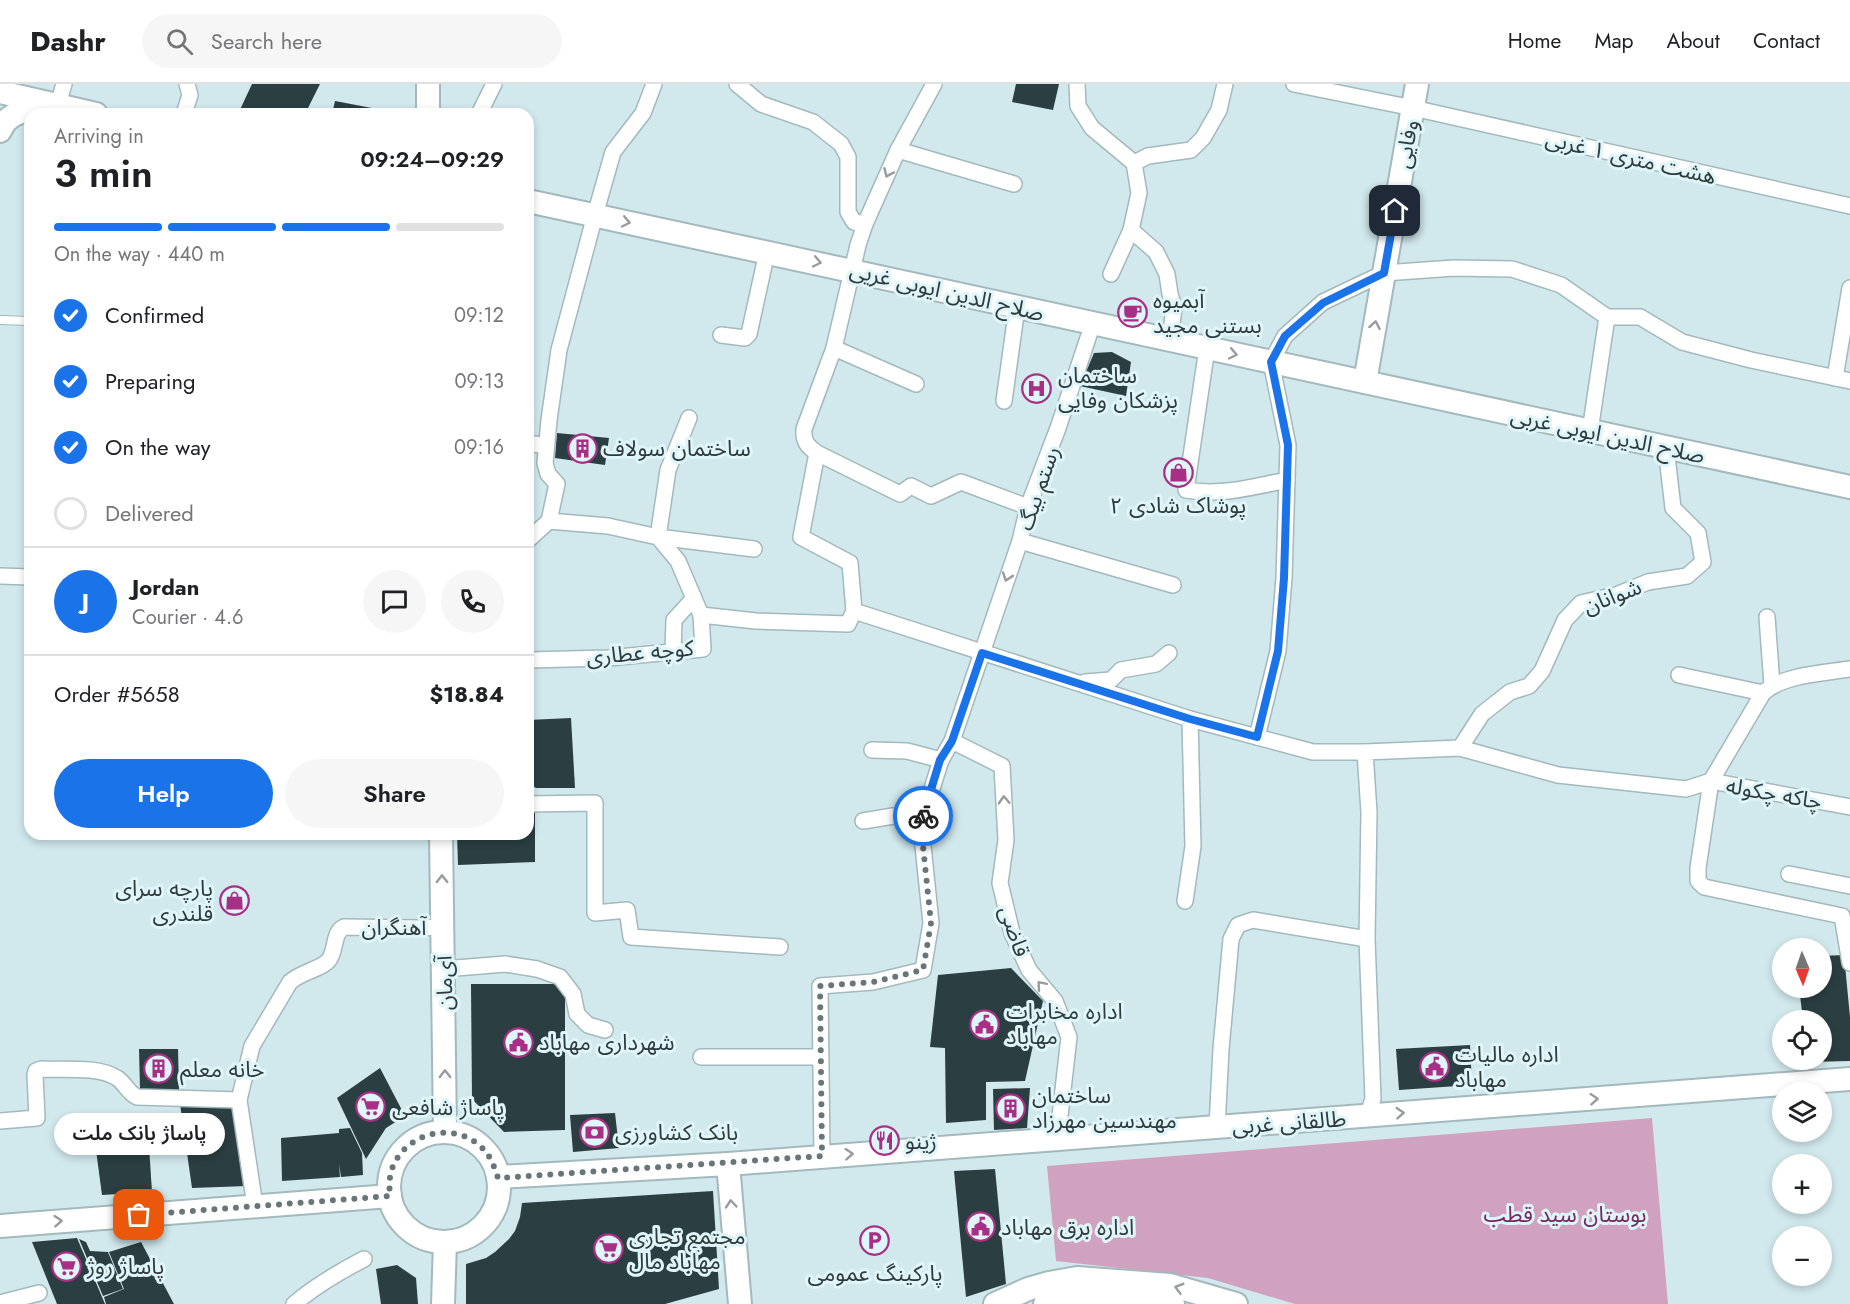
<!DOCTYPE html>
<meta charset="utf-8">
<style>
:root{--surface:#fff;--page:#f6f6f6;--text:#202124;--muted:#757577;--line:#e0e0e0;--accent:#1a73e8}
body{margin:0;font-family:Jost,"Noto Sans Arabic",sans-serif;background:var(--page);color:var(--text);height:100vh;display:flex;flex-direction:column;font-size:22px;white-space:nowrap}
*{box-sizing:border-box;margin:0}
p{font-size:20px;color:var(--muted)}
.icon{flex:none;width:33px;height:33px;fill:none;stroke:currentColor;stroke-width:2;stroke-linecap:round;stroke-linejoin:round}
.map{position:relative;flex:1;overflow:hidden}
.details{position:absolute;left:24px;top:24px;width:510px;height:732px;display:flex;flex-direction:column;background:var(--surface);border-radius:18px;box-shadow:0 3px 9px #0003}
.details>*{flex:none}
.needle{width:39px;rotate:178deg}
.tools{position:absolute;left:1772px;top:854px;display:grid;gap:12px}
.tools a{display:grid;place-items:center;width:60px;height:60px;border-radius:50%;background:var(--surface);box-shadow:0 3px 9px #0003;font-size:30px}
.pin{position:absolute;display:grid;place-items:center;width:51px;height:51px;color:#fff;margin:-26px;border-radius:12px;box-shadow:0 3px 9px #0006}
.courier{position:absolute;display:grid;place-items:center;width:60px;height:60px;margin:-30px;border:4px solid #1a73e8;border-radius:50%;background:#fff;color:#222;box-shadow:0 2px 8px #0007}
.bubble{position:absolute;height:42px;border-radius:21px;background:var(--surface);box-shadow:0 3px 9px #0003;font-size:20px;font-weight:600;line-height:42px;text-align:center}
.headline em{font-style:normal;font-weight:600}
.headline div{display:flex;flex-direction:column-reverse}
.headline{display:flex;align-items:center;justify-content:space-between;height:102px;padding:0 30px}
h1{font-size:39px;font-weight:600;line-height:45px}
.bar{display:grid;grid-template-columns:repeat(4,1fr);gap:9px 6px;align-content:center;height:72px;padding:0 30px}
.bar i{height:8px;border-radius:4px;background:var(--line)}
.bar .on{background:var(--accent)}
.bar p{grid-column:span 4}
.line{display:flex;align-items:center;gap:15px;padding:0 30px;border-top:2px solid var(--line)}
.line div{flex:1}
.round{display:grid;place-items:center;flex:none;width:63px;height:63px;border-radius:32px;background:var(--page)}
ol{padding:0 30px;list-style:none}
li{display:flex;align-items:center;gap:18px;height:66px}
li p{margin-inline-start:auto}
li .icon{padding:6px;border-radius:50%;background:var(--accent);color:#fff;stroke-width:4}
li:last-child{color:var(--muted)}
li i{width:33px;height:33px;border:3px solid var(--line);border-radius:50%}
.cta{display:flex;gap:12px;margin-top:auto;padding:12px 30px}
.cta a{flex:1;height:69px;border-radius:36px;background:var(--accent);color:#fff;font-size:24px;font-weight:600;line-height:69px;text-align:center}
.cta a+a{background:var(--page);color:var(--text)}
header{display:flex;align-items:center;gap:36px;box-sizing:border-box;height:84px;padding:0 30px;background:var(--surface);border-bottom:2px solid var(--line)}
header strong{font-size:28px}
nav{display:flex;gap:33px;margin-inline-start:auto;font-size:21px}
.search{width:420px;height:54px;background:var(--page);display:flex;align-items:center;gap:15px;box-sizing:border-box;padding:0 21px;border-radius:33px;color:var(--muted);font-size:22px}
.map>svg:first-child{display:block}
.green{fill:#d1a2bf}
.building{fill:#2b3e41}
.lines{fill:none;stroke-linecap:round;stroke-linejoin:round}
.lane-casing{stroke:#a3b9bd;stroke-width:10}
.street-casing{stroke:#a3b9bd;stroke-width:18}
.secondary-casing{stroke:#a3b9bd;stroke-width:26}
.lane{stroke:#fff;stroke-width:8}
.street{stroke:#fff;stroke-width:15}
.secondary{stroke:#fff;stroke-width:22}
.oneway{stroke:#989c9d}
.done{stroke:#687679;stroke-width:6;stroke-dasharray:0 10.8}
.route{stroke:#1a73e8;stroke-width:8}
.labels{text-anchor:middle;stroke-width:6;stroke-linejoin:round;paint-order:stroke}
.street-label{font-size:22px;fill:#30393b;stroke:#def5f9}
.poi-label{font-size:22px;fill:#30393b;stroke:#def5f9;text-anchor:start}
.park-label{font-size:22px;fill:#792660;stroke:#def5f9}
</style>
<header>
<strong>Dashr</strong>
<div class="search"><svg class="icon" aria-label="search" viewBox="0 0 24 24"><circle cx="10" cy="10" r="6"/><path d="M15 15l6 6"/></svg>Search here</div>
<nav><a>Home</a><a>Map</a><a>About</a><a>Contact</a></nav>
</header>
<div class="map">
<svg width="1850" height="1220" viewBox="0 0 1850 1220">
<rect width="100%" height="100%" fill="#d1e8ec"/>
<!-- green -->
<path class="green" d="M1652,1034L1668,1220H1295L1208,1194L1056,1177L1047,1082Z"/>
<!-- building -->
<g class="building">
<path d="M252,0H320L305,30H238Z"/>
<path d="M1016,0H1059L1053,26L1012,18Z"/>
<path d="M335,17L377,25L376,30H332Z"/>
<path d="M1112,268L1131,278L1126,312L1080,302L1094,269Z"/>
<path d="M557,349L609,354L605,381L555,374Z"/>
<path d="M571,634L575,704H536L528,699V636Z"/>
<path d="M528,727L535,728V778L458,781L457,750H528Z"/>
<path d="M1844,871L1850,933V977L1809,978L1808,975H1821V936H1803L1799,903H1821V872Z"/>
<path d="M1011,884L1043,917L1025,997L986,998V1036L946,1039L945,964L930,963L938,891Z"/>
<path d="M471,900H565V1046L504,1048L472,1015Z"/>
<path d="M1470,961L1472,1001L1399,1006L1396,965Z"/>
<path d="M139,965H178L179,1006L140,1005Z"/>
<path d="M380,984L405,1032L386,1044L366,1075L337,1014Z"/>
<path d="M1030,1004L1027,1044L994,1046L993,1005Z"/>
<path d="M180,1020L235,1021L247,1102L192,1104Z"/>
<path d="M615,1029L619,1064L573,1068L570,1031Z"/>
<path d="M350,1044L362,1069L363,1091L341,1093L339,1080L340,1093L282,1097L281,1054L339,1049V1045Z"/>
<path d="M148,1047L152,1108L102,1111L94,1051Z"/>
<path d="M995,1085L1006,1200L966,1213L954,1087Z"/>
<path d="M713,1107L719,1205L665,1220H466V1180L486,1174L495,1168L509,1155L515,1147L520,1133L522,1119Z"/>
<path d="M77,1154L105,1220H57L32,1158Z"/>
<path d="M79,1155L86,1158L90,1167L108,1168L123,1205L103,1212Z"/>
<path d="M141,1158L174,1220H106L104,1213L124,1205L109,1168Z"/>
<path d="M397,1181L416,1194L418,1220H381L376,1185Z"/>
</g>
<g class="lines">
<defs>
<path id="lane" d="M0,236L30,237"/>
<g id="street">
<path d="M737,0L761,20L813,38L841,60L848,73V128L854,138L865,140"/>
<path d="M1077,0L1078,22L1092,44L1134,79L1148,72L1191,66L1203,54L1219,26L1225,0"/>
<path d="M1294,0L1413,24L1850,122"/>
<path d="M58,20L64,0"/>
<path d="M184,30L190,11L187,0"/>
<path d="M479,30L494,0"/>
<path d="M898,66L1014,100"/>
<path d="M1134,79L1139,109L1131,146L1156,168L1167,190L1170,210L1174,224L1170,256"/>
<path d="M1111,190L1131,146"/>
<path d="M721,251L745,254L749,250L767,168"/>
<path d="M834,264L916,300"/>
<path d="M1207,264L1186,406C1221,412 1253,403 1287,396"/>
<path d="M1835,294L1850,204"/>
<path d="M1004,317L1017,223"/>
<path d="M689,334L668,386L658,453L754,465"/>
<path d="M1590,347L1607,233"/>
<path d="M528,359L546,362"/>
<path d="M817,369C807,362 803,357 804,345L834,264L858,161L865,140L898,66L934,0"/>
<path d="M1028,423L961,398L931,412L911,402L900,410L817,369L801,453L850,479L854,527L1190,635L1313,668H1365"/>
<path d="M549,437L557,400L548,390L545,379L549,336L559,266L595,131L613,68L643,29L654,0"/>
<path d="M528,456L549,437L608,442L658,453L678,477L701,531"/>
<path d="M1020,457L1173,501"/>
<path d="M0,492L30,493"/>
<path d="M1767,533L1772,601"/>
<path d="M673,568L674,536L694,514"/>
<path d="M528,576L608,574L703,565L701,531L756,537L848,540L854,527"/>
<path d="M1850,585C1824,589 1782,591 1763,609L1711,697L1850,723"/>
<path d="M1679,591L1763,609"/>
<path d="M1085,598L1111,596L1121,586L1156,580L1169,569"/>
<path d="M1257,653L1278,567L1284,494L1288,361L1271,278L1285,252L1323,218L1384,189L1454,184L1512,185L1561,201L1607,233H1640L1682,258L1751,276L1850,297"/>
<path d="M952,657L1002,682L1006,756L1000,799L1012,849L1029,886L1055,917L1069,953L1059,1041L1055,1055"/>
<path d="M1460,664L1482,630L1510,608L1529,602L1542,587L1565,536L1581,519L1616,511L1648,498L1687,492L1703,478L1698,449L1673,424L1666,364"/>
<path d="M872,666L907,667L941,676"/>
<path d="M528,720L595,719V829L627,826L631,853L780,863"/>
<path d="M863,737L893,732L923,733"/>
<path d="M1789,790L1850,802"/>
<path d="M1185,817L1193,762L1190,635"/>
<path d="M444,885L505,880L537,885L560,893L573,910L577,930L588,941L605,946"/>
<path d="M701,973H820"/>
<path d="M1367,1032L1373,1015L1367,855L1369,728L1365,668L1460,664L1558,691L1686,705L1711,697L1698,784V797L1704,803L1842,832L1850,879"/>
<path d="M0,1037L37,1034L35,991L36,987L41,985C62,986 99,982 117,994C125,999 128,1009 137,1013L239,1016"/>
<path d="M1217,1043L1221,965L1231,855L1238,841L1253,836L1367,855"/>
<path d="M822,1072L820,902L873,898L923,886L931,839L923,762V733L941,676L952,657L1020,457L1028,423L1058,344L1093,239"/>
<path d="M255,1122L239,1016L252,962L290,898C301,888 321,885 328,877C337,867 332,849 344,843L418,844L442,843"/>
<path d="M0,1219L39,1209"/>
<path d="M294,1220C315,1202 339,1188 364,1175"/>
</g>
<g id="secondary">
<path d="M428,0V30"/>
<path d="M0,8L96,30"/>
<path d="M0,47C8,27 28,25 47,26"/>
<path d="M528,117L1850,403"/>
<path d="M1365,298L1417,0"/>
<path d="M441,750L445,1048"/>
<circle cx="444" cy="1103" r="55"/>
<path d="M728,1080L740,1220"/>
<path d="M498,1093L728,1080L1850,995"/>
<path d="M0,1142L390,1112"/>
<path d="M443,1220L445,1158"/>
<path d="M995,1220L1028,1205L1049,1199L1077,1194L1170,1201L1236,1220"/>
<path d="M1045,1220L1080,1211L1161,1216L1173,1220"/>
</g>
</defs>
<!-- lane casing -->
<use href="#lane" class="lane-casing"/>
<!-- street casing -->
<use href="#street" class="street-casing"/>
<!-- secondary casing -->
<use href="#secondary" class="secondary-casing"/>
<!-- lane -->
<use href="#lane" class="lane"/>
<!-- street -->
<use href="#street" class="street"/>
<!-- secondary -->
<use href="#secondary" class="secondary"/>
</g>
<!-- one-way arrows -->
<defs><path id="oneway-chevron" d="M-2-3.5L2.5 0L-2 3.5" fill="none" stroke-width="1.6" stroke-linecap="round" stroke-linejoin="round" transform="scale(1.5)"/></defs>
<g class="oneway">
<use href="#oneway-chevron" transform="translate(888 89) rotate(114)"/>
<use href="#oneway-chevron" transform="translate(626 138) rotate(12)"/>
<use href="#oneway-chevron" transform="translate(817 178) rotate(12)"/>
<use href="#oneway-chevron" transform="translate(1375 241) rotate(-80)"/>
<use href="#oneway-chevron" transform="translate(1233 270) rotate(12)"/>
<use href="#oneway-chevron" transform="translate(1007 493) rotate(109)"/>
<use href="#oneway-chevron" transform="translate(1004 716) rotate(-93)"/>
<use href="#oneway-chevron" transform="translate(442 795) rotate(-91)"/>
<use href="#oneway-chevron" transform="translate(1041 901) rotate(-131)"/>
<use href="#oneway-chevron" transform="translate(445 990) rotate(-90)"/>
<use href="#oneway-chevron" transform="translate(1594 1015) rotate(-4)"/>
<use href="#oneway-chevron" transform="translate(1400 1029) rotate(-4)"/>
<use href="#oneway-chevron" transform="translate(849 1070) rotate(-4)"/>
<use href="#oneway-chevron" transform="translate(731 1120) rotate(-95)"/>
<use href="#oneway-chevron" transform="translate(58 1137) rotate(-4)"/>
<use href="#oneway-chevron" transform="translate(1179 1204) rotate(-164)"/>
</g>
<g class="lines">
<!-- done -->
<path class="done" d="M139,1131L390,1112C389,1101 389,1090 394,1080C409,1048 454,1038 480,1062C490,1070 494,1082 498,1094L822,1072L820,902L873,898L923,886L931,839L923,762V732"/>
<!-- route -->
<path class="route" d="M923,732L940,676L952,657L982,569L1190,635L1257,653L1278,567L1284,494L1288,361L1271,278L1285,252L1323,219L1384,189L1395,127"/>
</g>
<!-- icons -->
<defs>
<symbol id="cafe-ring" viewBox="-11 -11 22 22"><circle r="9.5" fill="#def5f9" stroke="#a82f85" stroke-width="1.5"/><path d="M-5.5-4.5H6V0H3Q3 3.5 0 3.5H-2.5Q-5.5 3.5-5.5 0ZM3-3.2v2h1.7v-2ZM-6 4.5H4V6H-6Z" fill="#a82f85"/></symbol>
<symbol id="hospital-ring" viewBox="-11 -11 22 22"><circle r="9.5" fill="#def5f9" stroke="#a82f85" stroke-width="1.5"/><path d="M-5-5h3v3.5h4V-5h3V5h-3V1.5h-4V5h-3Z" fill="#a82f85"/></symbol>
<symbol id="building-ring" viewBox="-11 -11 22 22"><circle r="9.5" fill="#def5f9" stroke="#a82f85" stroke-width="1.5"/><path d="M-4-6H4V6H1V3H-1V6H-4ZM-2.5-4.3h1.7v1.8h-1.7ZM.8-4.3h1.7v1.8H.8ZM-2.5-1h1.7V.8h-1.7ZM.8-1h1.7V.8H.8Z" fill="#a82f85"/></symbol>
<symbol id="shop-ring" viewBox="-11 -11 22 22"><circle r="9.5" fill="#def5f9" stroke="#a82f85" stroke-width="1.5"/><path d="M-5-2.5h2.3a2.7 3.5 0 0 1 5.4 0H5L5.5 6h-11ZM-1.5-2.5h3a1.5 2.3 0 0 0-3 0Z" fill="#a82f85"/></symbol>
<symbol id="civic-ring" viewBox="-11 -11 22 22"><circle r="9.5" fill="#def5f9" stroke="#a82f85" stroke-width="1.5"/><path d="M-.6-6.5H3V-4.5H.6V-3L4-1V1h2V6H-6V1h2V-1L-.6-3ZM-1.2 2.5V6h2.4V2.5Z" fill="#a82f85"/></symbol>
<symbol id="supermarket-ring" viewBox="-11 -11 22 22"><circle r="9.5" fill="#def5f9" stroke="#a82f85" stroke-width="1.5"/><path d="M-6-5.5h2.5l.6 2H6L4.5 2H-2.5L-4.4-4H-6ZM-1.5 3.2a1.3 1.3 0 1 0 .1 0ZM3 3.2a1.3 1.3 0 1 0 .1 0Z" fill="#a82f85"/></symbol>
<symbol id="bank-ring" viewBox="-11 -11 22 22"><circle r="9.5" fill="#def5f9" stroke="#a82f85" stroke-width="1.5"/><path d="M-6-4H6V4H-6ZM0-2.3a2.3 2.3 0 1 0 0 4.6a2.3 2.3 0 1 0 0-4.6Z" fill="#a82f85"/></symbol>
<symbol id="restaurant-ring" viewBox="-11 -11 22 22"><circle r="9.5" fill="#def5f9" stroke="#a82f85" stroke-width="1.5"/><path d="M-5-6h1v4h1v-4h1v4h1v-4h1v5L-1.5 .5V6h-2V.5L-5-1ZM5-6V6H3V1.5H1.5Q1.5-4 5-6Z" fill="#a82f85"/></symbol>
<symbol id="parking-ring" viewBox="-11 -11 22 22"><circle r="9.5" fill="#def5f9" stroke="#a82f85" stroke-width="1.5"/><path d="M-3.5-5.5H1a3.5 3.5 0 0 1 0 7H-1V5.5H-3.5ZM-1-3.4V-.6H.8a1.4 1.4 0 0 0 0-2.8Z" fill="#a82f85"/></symbol>
</defs>
<g fill-rule="evenodd">
<use href="#cafe-ring" x="1116" y="212" width="33" height="33"/>
<use href="#hospital-ring" x="1020" y="288" width="33" height="33"/>
<use href="#building-ring" x="566" y="348" width="33" height="33"/>
<use href="#shop-ring" x="1162" y="372" width="33" height="33"/>
<use href="#shop-ring" x="218" y="800" width="33" height="33"/>
<use href="#civic-ring" x="968" y="924" width="33" height="33"/>
<use href="#civic-ring" x="502" y="942" width="33" height="33"/>
<use href="#civic-ring" x="1418" y="966" width="33" height="33"/>
<use href="#building-ring" x="142" y="968" width="33" height="33"/>
<use href="#supermarket-ring" x="354" y="1006" width="33" height="33"/>
<use href="#building-ring" x="994" y="1008" width="33" height="33"/>
<use href="#bank-ring" x="578" y="1032" width="33" height="33"/>
<use href="#restaurant-ring" x="868" y="1040" width="33" height="33"/>
<use href="#civic-ring" x="964" y="1126" width="33" height="33"/>
<use href="#parking-ring" x="858" y="1140" width="33" height="33"/>
<use href="#supermarket-ring" x="592" y="1148" width="33" height="33"/>
<use href="#supermarket-ring" x="50" y="1166" width="33" height="33"/>
</g>
<g class="labels">
<!-- street labels -->
<g class="street-label">
<text transform="translate(1406 60) rotate(-80)" y="8">وفایی</text>
<text transform="translate(1631 73) rotate(13)" y="8">هشت متری ۱ غربی</text>
<text transform="translate(947 207) rotate(13)" y="8">صلاح الدین ایوبی غریی</text>
<text transform="translate(1608 351) rotate(12)" y="8">صلاح الدین ایوبی غربی</text>
<text transform="translate(1038 404) rotate(-71)" y="8">رستم بیگ</text>
<text transform="translate(1612 512) rotate(-21)" y="8">شوانان</text>
<text transform="translate(640 568) rotate(-5)" y="8">کوچه عطاری</text>
<text transform="translate(1774 709) rotate(10)" y="8">چاکه چکوله</text>
<text x="394" y="851">آهنگران</text>
<text transform="translate(1015 847) rotate(71)" y="8">قاضی</text>
<text transform="translate(444 899) rotate(-91)" y="8">آی‌مان</text>
<text transform="translate(1289 1038) rotate(-4)" y="8">طالقانی غربی</text>
</g>
<!-- poi labels -->
<g class="poi-label">
<text x="1153" y="224">آبمیوه<tspan x="1153" dy="25">بستنی مجید</tspan></text>
<text x="1058" y="299">ساختمان<tspan x="1058" dy="25">پزشکان وفایی</tspan></text>
<text x="603" y="372">ساختمان سولاف</text>
<text x="1178" y="429" text-anchor="middle">پوشاک شادی ۲</text>
<text x="213" y="812" text-anchor="end">پارچه سرای<tspan x="213" dy="25">قلندری</tspan></text>
<text x="1006" y="935">اداره مخابرات<tspan x="1006" dy="25">مهاباد</tspan></text>
<text x="539" y="966">شهرداری مهاباد</text>
<text x="1455" y="978">اداره مالیات<tspan x="1455" dy="25">مهاباد</tspan></text>
<text x="180" y="993">خانه معلم</text>
<text x="1032" y="1019">ساختمان<tspan x="1032" dy="25">مهندسین مهرزاد</tspan></text>
<text x="392" y="1031">پاساژ شافعی</text>
<text x="615" y="1056">بانک کشاورزی</text>
<text x="905" y="1065">ژینو</text>
<text x="1001" y="1151">اداره برق مهاباد</text>
<text x="629" y="1160">مجتمع تجاری<tspan x="629" dy="25">مهاباد مال</tspan></text>
<text x="87" y="1190">پاساژ روژ</text>
<text x="875" y="1197" text-anchor="middle">پارکینگ عمومی</text>
</g>
<!-- park labels -->
<g class="park-label">
<text x="1565" y="1138">بوستان سید قطب</text>
</g>
</g>
</svg>
<div class="tools">
<a><svg class="needle" viewBox="-14 -14 28 28"><path d="M0-13l5 13h-10z" fill="#e53935"/><path d="M0 13l5-13h-10z" fill="#757577"/></svg></a>
<a><svg class="icon" aria-label="locate" viewBox="0 0 24 24"><circle cx="12" cy="12" r="6"/><path d="M12 2v4M12 18v4M2 12h4M18 12h4"/></svg></a>
<a><svg class="icon" aria-label="layers" viewBox="0 0 24 24"><path d="M12 4l9 5-9 5-9-5zM3 14l9 5 9-5"/></svg></a>
<a>+</a>
<a>−</a>
</div>
<div class="pin" style="left:139px;top:1131px;background:#ea580c"><svg class="icon" aria-label="bag" viewBox="0 0 24 24"><path d="M5 8h14l-1 12H6zM9 8a3 3 0 0 1 6 0"/></svg></div>
<div class="pin" style="left:1395px;top:127px;background:#1f2937"><svg class="icon" aria-label="home" viewBox="0 0 24 24"><path d="M3 11l9-7 9 7M6 9v11h12V9"/></svg></div>
<div class="courier" style="left:923px;top:732px"><svg class="icon" aria-label="bike" viewBox="0 0 24 24"><circle cx="6" cy="16" r="4"/><circle cx="18" cy="16" r="4"/><path d="M6 16l4-8h5l3 8M10 8l3 8H6M13 5h3"/></svg></div>
<div class="bubble" style="left:54px;top:1029px;width:171px">پاساژ بانک ملت</div>
<section class="details">
<div class="headline"><div><h1>3 min</h1><p>Arriving in</p></div><em>09:24–09:29</em></div>
<div class="bar"><i class="on"></i><i class="on"></i><i class="on"></i><i></i><p>On the way · 440 m</p></div>
<ol>
<li><svg class="icon" aria-label="check" viewBox="0 0 24 24"><path d="M5 12l5 5 9-10"/></svg>Confirmed<p>09:12</p></li>
<li><svg class="icon" aria-label="check" viewBox="0 0 24 24"><path d="M5 12l5 5 9-10"/></svg>Preparing<p>09:13</p></li>
<li><svg class="icon" aria-label="check" viewBox="0 0 24 24"><path d="M5 12l5 5 9-10"/></svg>On the way<p>09:16</p></li>
<li><i></i>Delivered</li>
</ol>
<div class="line" style="height:108px"><b class="round" style="background:var(--accent);color:#fff">J</b><div><b>Jordan</b><p>Courier · 4.6</p></div><a class="round"><svg class="icon" aria-label="chat" viewBox="0 0 24 24"><path d="M4 5h16v11H9l-5 4z"/></svg></a><a class="round"><svg class="icon" aria-label="phone" viewBox="0 0 24 24"><path d="M5 4h4l2 5-3 2q2 4 5 5l2-3 5 2v4C11 20 4 13 5 4z"/></svg></a></div>
<div class="line" style="height:78px"><div>Order #5658</div><b>$18.84</b></div>
<div class="cta"><a>Help</a><a>Share</a></div>
</section>
</div>
